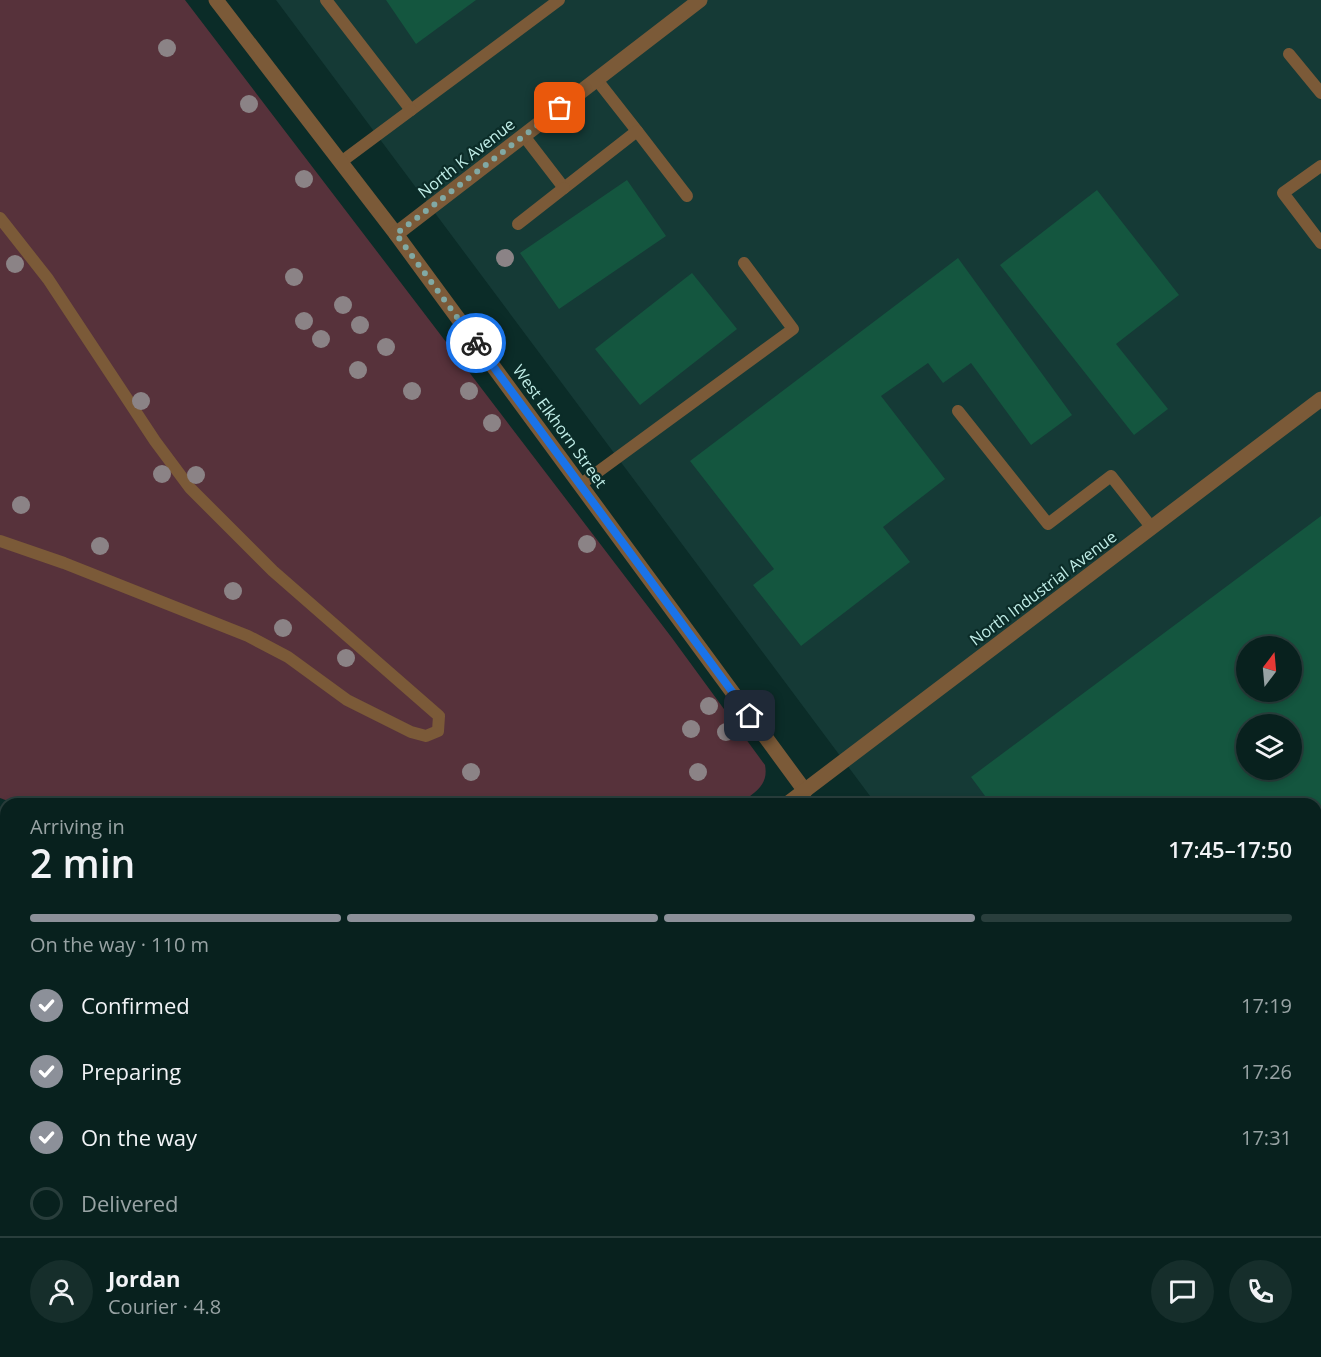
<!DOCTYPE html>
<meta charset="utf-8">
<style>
:root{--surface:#08211e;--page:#162e2b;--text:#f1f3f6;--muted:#98a3a4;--line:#293e3c;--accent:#8c9099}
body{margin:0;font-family:"Open Sans",sans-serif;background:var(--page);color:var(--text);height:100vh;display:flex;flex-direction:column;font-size:22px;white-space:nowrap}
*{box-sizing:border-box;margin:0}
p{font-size:20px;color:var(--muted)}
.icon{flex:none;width:33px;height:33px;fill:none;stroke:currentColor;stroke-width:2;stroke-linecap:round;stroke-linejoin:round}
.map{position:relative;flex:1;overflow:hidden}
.panel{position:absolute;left:0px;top:798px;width:1322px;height:560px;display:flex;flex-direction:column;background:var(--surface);border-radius:18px 18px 0 0;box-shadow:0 3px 9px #0003,0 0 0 2px var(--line)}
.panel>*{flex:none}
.needle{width:39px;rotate:16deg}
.tools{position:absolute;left:1236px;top:636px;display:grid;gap:12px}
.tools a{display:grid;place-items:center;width:66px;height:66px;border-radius:50%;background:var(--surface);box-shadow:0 3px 9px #0003,0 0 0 2px var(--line);font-size:30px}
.pin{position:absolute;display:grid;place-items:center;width:51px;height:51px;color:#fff;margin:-26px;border-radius:12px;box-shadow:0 3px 9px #0006}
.courier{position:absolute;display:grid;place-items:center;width:60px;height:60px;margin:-30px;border:4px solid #1a73e8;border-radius:50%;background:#fff;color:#222;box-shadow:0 2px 8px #0007}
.overview em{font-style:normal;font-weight:600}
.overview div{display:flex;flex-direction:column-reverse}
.overview{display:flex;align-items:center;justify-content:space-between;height:102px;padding:0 30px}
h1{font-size:39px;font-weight:600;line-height:45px}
.bar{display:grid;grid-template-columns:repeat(4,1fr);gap:9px 6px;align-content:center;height:72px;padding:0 30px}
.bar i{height:8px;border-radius:4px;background:var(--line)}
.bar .active{background:var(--accent)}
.bar p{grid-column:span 4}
.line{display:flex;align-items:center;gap:15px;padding:0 30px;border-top:2px solid var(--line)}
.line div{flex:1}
.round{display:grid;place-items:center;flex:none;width:63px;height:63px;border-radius:32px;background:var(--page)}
ol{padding:0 30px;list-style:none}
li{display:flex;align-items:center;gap:18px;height:66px}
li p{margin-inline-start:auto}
li .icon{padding:6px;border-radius:50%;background:var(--accent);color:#fff;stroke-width:4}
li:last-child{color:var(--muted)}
li i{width:33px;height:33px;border:3px solid var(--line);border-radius:50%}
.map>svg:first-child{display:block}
.built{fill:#153a36;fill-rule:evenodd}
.green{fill:#57323b}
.building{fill:#14563f;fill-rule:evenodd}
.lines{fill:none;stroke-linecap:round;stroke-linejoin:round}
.service{stroke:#7b5a38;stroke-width:12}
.minor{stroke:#7b5a38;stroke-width:15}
.tree{fill:#8b8386}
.done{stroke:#81a9a4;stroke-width:6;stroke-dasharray:0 10.8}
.route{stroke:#1a73e8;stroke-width:8}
.labels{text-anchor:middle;stroke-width:4.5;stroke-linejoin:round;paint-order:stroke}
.street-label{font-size:16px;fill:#c0ede7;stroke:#0b2c28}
</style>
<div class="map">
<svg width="1321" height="1357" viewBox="0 0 1321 1357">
<rect width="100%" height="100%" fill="#0b2c28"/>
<!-- built -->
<path class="built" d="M276,0H1321V1312L1316,1310V804H876ZM1246,646H1292V692H1246ZM1246,724H1292V770H1246Z"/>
<!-- green -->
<path class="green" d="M0,0H185L672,638L765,765C769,786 754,793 739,804H16L0,798Z"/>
<!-- building -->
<g class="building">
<path d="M386,0H476L416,44Z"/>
<path d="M627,180L666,236L559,309L520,253Z"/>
<path d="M1097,190L1179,295L1116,344L1168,409L1134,435L1000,265Z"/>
<path d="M958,258L1072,415L1031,445L971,363L943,383L928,363L881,396L945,479L883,527L910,562L801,646L753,585L774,569L690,461Z"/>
<path d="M692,273L737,329L640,405L595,349Z"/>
<path d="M1321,516V954L1316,958V804H991L971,777ZM1246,646H1292V692H1246ZM1246,724H1292V770H1246Z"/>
<path d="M444,1352H553L551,1357H457Z"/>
<path d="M860,1352H942L940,1357H858Z"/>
</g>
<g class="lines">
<!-- service -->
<g class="service">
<path d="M326,0L411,110L559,0"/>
<path d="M1289,54L1321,93"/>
<path d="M597,80L637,131"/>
<path d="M524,136L564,188L637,131L687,196"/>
<path d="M341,162L411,110"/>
<path d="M1321,166L1283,193L1321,243"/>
<path d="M0,218L48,279L155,441L190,488L273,571L439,716L438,731L426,736L411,732L347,700L288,657L248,636L64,563L0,541"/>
<path d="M518,224L564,188"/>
<path d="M958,411L1048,524L1111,476L1152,528"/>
<path d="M580,485L793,329L744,263"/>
<path d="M1316,1249L1321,1251"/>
<path d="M716,1352L729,1357"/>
<path d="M393,1357L395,1352"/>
<path d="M611,1357L613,1352"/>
<path d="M814,1357L816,1352"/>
<path d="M1199,1357L1201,1352"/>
</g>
<!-- minor -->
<g class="minor">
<path d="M216,0L396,234L805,791"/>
<path d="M396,234L700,0"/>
<path d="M787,804L1321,399"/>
<path d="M1316,1340L1321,1342"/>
<path d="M306,1357L309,1352"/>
</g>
</g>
<!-- trees -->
<g class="tree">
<circle cx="167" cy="48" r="9"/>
<circle cx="249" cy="104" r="9"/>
<circle cx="304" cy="179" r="9"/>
<circle cx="505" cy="258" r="9"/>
<circle cx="15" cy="264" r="9"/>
<circle cx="294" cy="277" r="9"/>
<circle cx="343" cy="305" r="9"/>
<circle cx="304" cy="321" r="9"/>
<circle cx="360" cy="325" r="9"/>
<circle cx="321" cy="339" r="9"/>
<circle cx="386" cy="347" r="9"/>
<circle cx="358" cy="370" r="9"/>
<circle cx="412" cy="391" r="9"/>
<circle cx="469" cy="391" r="9"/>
<circle cx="141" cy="401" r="9"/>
<circle cx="492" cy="423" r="9"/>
<circle cx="162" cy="474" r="9"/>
<circle cx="196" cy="475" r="9"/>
<circle cx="21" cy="505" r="9"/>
<circle cx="587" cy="544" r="9"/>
<circle cx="100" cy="546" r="9"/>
<circle cx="233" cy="591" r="9"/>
<circle cx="283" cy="628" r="9"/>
<circle cx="346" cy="658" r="9"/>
<circle cx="709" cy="706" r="9"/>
<circle cx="691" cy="729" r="9"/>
<circle cx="726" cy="732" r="9"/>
<circle cx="471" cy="772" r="9"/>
<circle cx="698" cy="772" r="9"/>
</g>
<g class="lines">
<!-- done -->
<path class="done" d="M476,343L396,234L560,108"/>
<!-- route -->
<path class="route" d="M476,343L750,716"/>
</g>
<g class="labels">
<!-- street labels -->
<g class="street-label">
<text transform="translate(466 158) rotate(-38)" y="6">North K Avenue</text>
<text transform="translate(560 426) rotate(54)" y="6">West Elkhorn Street</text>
<text transform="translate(1043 588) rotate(-37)" y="6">North Industrial Avenue</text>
</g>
</g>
</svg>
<div class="tools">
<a><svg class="needle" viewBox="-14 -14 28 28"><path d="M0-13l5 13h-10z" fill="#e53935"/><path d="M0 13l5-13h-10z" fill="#98a3a4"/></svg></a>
<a><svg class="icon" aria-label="layers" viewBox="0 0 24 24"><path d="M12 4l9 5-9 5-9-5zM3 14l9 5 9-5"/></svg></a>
</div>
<div class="pin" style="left:560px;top:108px;background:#ea580c"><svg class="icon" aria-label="bag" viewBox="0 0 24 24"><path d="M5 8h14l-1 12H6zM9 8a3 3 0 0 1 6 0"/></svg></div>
<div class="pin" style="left:750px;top:716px;background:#1f2937"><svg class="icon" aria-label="home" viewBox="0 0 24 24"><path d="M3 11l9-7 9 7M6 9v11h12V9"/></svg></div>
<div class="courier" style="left:476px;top:343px"><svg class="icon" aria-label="bike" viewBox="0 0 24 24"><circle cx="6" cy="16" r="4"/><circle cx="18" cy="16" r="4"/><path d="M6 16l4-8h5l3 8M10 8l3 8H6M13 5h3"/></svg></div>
<section class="panel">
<div class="overview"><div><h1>2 min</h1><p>Arriving in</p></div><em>17:45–17:50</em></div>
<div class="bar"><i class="active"></i><i class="active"></i><i class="active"></i><i></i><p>On the way · 110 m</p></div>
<ol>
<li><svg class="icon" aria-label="check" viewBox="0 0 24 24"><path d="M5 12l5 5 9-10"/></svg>Confirmed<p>17:19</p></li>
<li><svg class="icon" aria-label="check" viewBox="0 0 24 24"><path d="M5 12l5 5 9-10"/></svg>Preparing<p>17:26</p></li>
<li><svg class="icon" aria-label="check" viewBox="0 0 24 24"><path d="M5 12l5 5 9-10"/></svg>On the way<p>17:31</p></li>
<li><i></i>Delivered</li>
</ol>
<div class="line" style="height:108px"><a class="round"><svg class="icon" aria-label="person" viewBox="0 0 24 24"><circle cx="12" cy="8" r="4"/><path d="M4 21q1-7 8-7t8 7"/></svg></a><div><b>Jordan</b><p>Courier · 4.8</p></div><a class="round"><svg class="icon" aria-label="chat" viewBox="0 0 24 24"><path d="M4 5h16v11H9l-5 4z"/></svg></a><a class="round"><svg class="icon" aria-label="phone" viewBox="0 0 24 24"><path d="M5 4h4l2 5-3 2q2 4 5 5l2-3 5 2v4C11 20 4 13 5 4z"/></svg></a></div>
</section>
</div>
